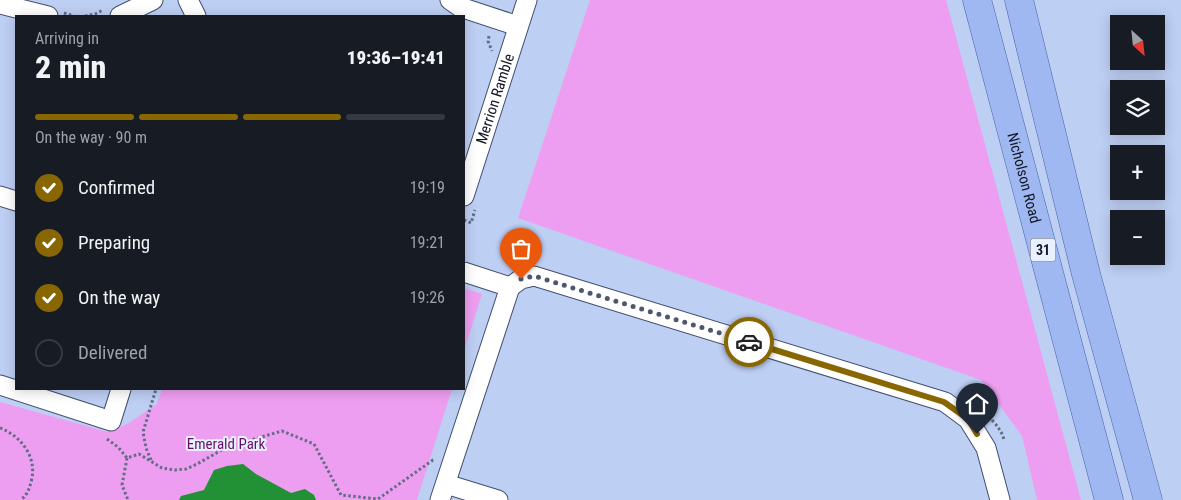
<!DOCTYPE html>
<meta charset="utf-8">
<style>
:root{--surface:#171b24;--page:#242831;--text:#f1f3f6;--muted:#9ea1a6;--line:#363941;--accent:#886703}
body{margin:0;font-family:"Roboto Condensed",sans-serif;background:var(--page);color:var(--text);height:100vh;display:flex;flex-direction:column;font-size:19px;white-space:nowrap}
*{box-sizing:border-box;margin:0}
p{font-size:16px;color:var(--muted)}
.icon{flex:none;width:28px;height:28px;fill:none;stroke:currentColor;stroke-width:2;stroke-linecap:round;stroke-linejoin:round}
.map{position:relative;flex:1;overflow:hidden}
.details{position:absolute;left:15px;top:15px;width:450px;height:375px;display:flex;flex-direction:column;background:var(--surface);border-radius:0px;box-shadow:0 2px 12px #0003}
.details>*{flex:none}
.needle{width:32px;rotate:153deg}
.buttons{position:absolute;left:1110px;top:15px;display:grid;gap:10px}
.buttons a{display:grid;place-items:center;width:55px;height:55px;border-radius:0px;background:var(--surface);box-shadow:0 2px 12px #0003;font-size:25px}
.pin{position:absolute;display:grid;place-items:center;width:42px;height:42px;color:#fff;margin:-51px -21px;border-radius:50% 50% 50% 0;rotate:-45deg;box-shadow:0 0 5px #0007}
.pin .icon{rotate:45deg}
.courier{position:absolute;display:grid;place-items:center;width:50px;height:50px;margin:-25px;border:4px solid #886703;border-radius:50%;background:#fff;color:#222;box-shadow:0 1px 6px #0007}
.overview em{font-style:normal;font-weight:800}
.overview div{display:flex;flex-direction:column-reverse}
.overview{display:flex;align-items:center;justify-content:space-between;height:85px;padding:0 20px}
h1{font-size:32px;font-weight:800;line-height:38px}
.bar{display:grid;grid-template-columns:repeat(4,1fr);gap:8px 5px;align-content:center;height:60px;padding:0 20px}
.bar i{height:6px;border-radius:4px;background:var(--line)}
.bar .active{background:var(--accent)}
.bar p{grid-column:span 4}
ol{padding:0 20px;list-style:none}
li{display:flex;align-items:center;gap:15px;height:55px}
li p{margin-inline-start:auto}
li .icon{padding:5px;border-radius:50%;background:var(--accent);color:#fff;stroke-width:4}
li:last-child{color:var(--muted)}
li i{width:28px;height:28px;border:2px solid var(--line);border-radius:50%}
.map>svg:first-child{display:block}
.green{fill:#ee9ef1}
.water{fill:#229135}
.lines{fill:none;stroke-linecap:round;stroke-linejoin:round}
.minor-casing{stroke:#414e6d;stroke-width:21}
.primary-casing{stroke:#4561a4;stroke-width:29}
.path{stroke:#626d85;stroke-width:3;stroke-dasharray:2.5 2.5;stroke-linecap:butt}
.minor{stroke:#fff;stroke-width:19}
.primary{stroke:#a0b8f2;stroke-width:28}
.done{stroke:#4e576d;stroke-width:5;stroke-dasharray:0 9}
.route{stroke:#886703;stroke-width:6}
.labels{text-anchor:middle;stroke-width:4;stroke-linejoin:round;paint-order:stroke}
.shield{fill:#e9f0ff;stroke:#525866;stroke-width:1}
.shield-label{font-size:14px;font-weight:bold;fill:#121724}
.street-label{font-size:15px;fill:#121724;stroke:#e9f0ff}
.park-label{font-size:15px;fill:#641069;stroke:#e9f0ff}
</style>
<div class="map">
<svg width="1181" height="500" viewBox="0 0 1181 500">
<rect width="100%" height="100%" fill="#becff4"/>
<!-- green -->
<g class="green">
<path d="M590,0H946L1081,500H1037L1022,436L981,380L518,218Z"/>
<path d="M464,288L482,294L464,351Z"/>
<path d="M162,389H452L417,500H0V402L108,432L129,423L157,404Z"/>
</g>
<!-- water -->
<path class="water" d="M243,464L256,474L291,493L305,489L314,495L316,500H179L181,496L204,490L214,470L227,466Z"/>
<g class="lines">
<defs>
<g id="minor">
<path d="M188,0L196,16"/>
<path d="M450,0L460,7L518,26"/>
<path d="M0,4L48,16"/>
<path d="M120,16L153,0"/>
<path d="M0,196L16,201"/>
<path id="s1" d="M464,196L527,0"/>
<path d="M464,272L510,287"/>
<path d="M510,287L521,279L534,276L945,402L968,419L986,448L1000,500"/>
<path d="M0,385L111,421L121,389"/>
<path d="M446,484L498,500"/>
<path d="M440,500L510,287"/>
</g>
<g id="primary">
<path id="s2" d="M977,0L1109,500"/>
<path d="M1019,0L1086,274L1148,500"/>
</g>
</defs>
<!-- minor casing -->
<use href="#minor" class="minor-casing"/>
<!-- primary casing -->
<use href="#primary" class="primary-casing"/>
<!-- path -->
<g class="path">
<path d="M64,13L74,16"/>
<path d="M85,16L95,14L103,10"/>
<path d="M489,36L488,41L492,51"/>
<path d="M464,220L471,223L475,210"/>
<path d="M992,420C998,427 1003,433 1004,441"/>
<path d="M0,428C21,436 36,456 32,478C30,487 28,494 21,500"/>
<path d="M107,439L118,447L127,458L139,454L162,468L175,470L186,469L197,464L227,447L282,431L314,444L341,495L378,499L433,460H435"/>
<path d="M127,458L122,485L128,500"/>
<path d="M151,460L146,448L143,432L156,389"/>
</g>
<!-- minor -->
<use href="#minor" class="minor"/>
<!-- primary -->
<use href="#primary" class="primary"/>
</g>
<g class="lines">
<!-- done -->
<path class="done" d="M521,279L534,276L749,342"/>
<!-- route -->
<path class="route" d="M749,342L944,402L968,419L977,434"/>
</g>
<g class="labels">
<!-- shield labels -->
<rect class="shield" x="1030.5" y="238.5" width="25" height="23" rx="4"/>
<g class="shield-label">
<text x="1043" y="255">31</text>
</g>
<!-- street labels -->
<g class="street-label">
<text dy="5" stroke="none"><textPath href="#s1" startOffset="102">Merrion Ramble</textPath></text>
<text dy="5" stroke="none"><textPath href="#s2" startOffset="184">Nicholson Road</textPath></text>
</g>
<!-- park labels -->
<g class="park-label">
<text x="226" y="449">Emerald Park</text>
</g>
</g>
</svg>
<div class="buttons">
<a><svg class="needle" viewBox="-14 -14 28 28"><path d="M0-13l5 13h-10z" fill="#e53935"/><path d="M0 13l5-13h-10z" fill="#9ea1a6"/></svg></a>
<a><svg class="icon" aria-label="layers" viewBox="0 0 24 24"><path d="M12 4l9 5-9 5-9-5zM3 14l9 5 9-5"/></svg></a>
<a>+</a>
<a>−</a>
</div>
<div class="pin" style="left:521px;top:279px;background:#ea580c"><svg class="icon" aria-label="bag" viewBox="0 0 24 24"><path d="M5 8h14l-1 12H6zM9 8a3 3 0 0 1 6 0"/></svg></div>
<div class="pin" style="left:977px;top:434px;background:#1f2937"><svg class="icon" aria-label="home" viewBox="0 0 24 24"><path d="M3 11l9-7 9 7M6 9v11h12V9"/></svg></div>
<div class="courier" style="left:749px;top:342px"><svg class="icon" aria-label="car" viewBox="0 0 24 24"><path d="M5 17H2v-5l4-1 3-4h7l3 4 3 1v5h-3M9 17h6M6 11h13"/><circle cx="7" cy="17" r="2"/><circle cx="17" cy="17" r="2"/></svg></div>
<section class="details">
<div class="overview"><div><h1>2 min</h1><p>Arriving in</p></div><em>19:36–19:41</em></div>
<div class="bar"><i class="active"></i><i class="active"></i><i class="active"></i><i></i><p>On the way · 90 m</p></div>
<ol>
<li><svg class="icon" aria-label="check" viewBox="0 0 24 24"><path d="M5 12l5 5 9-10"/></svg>Confirmed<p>19:19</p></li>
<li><svg class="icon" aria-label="check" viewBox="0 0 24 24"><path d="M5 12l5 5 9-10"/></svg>Preparing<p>19:21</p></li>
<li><svg class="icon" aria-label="check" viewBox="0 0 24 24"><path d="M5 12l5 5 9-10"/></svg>On the way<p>19:26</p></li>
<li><i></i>Delivered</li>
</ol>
</section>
</div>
